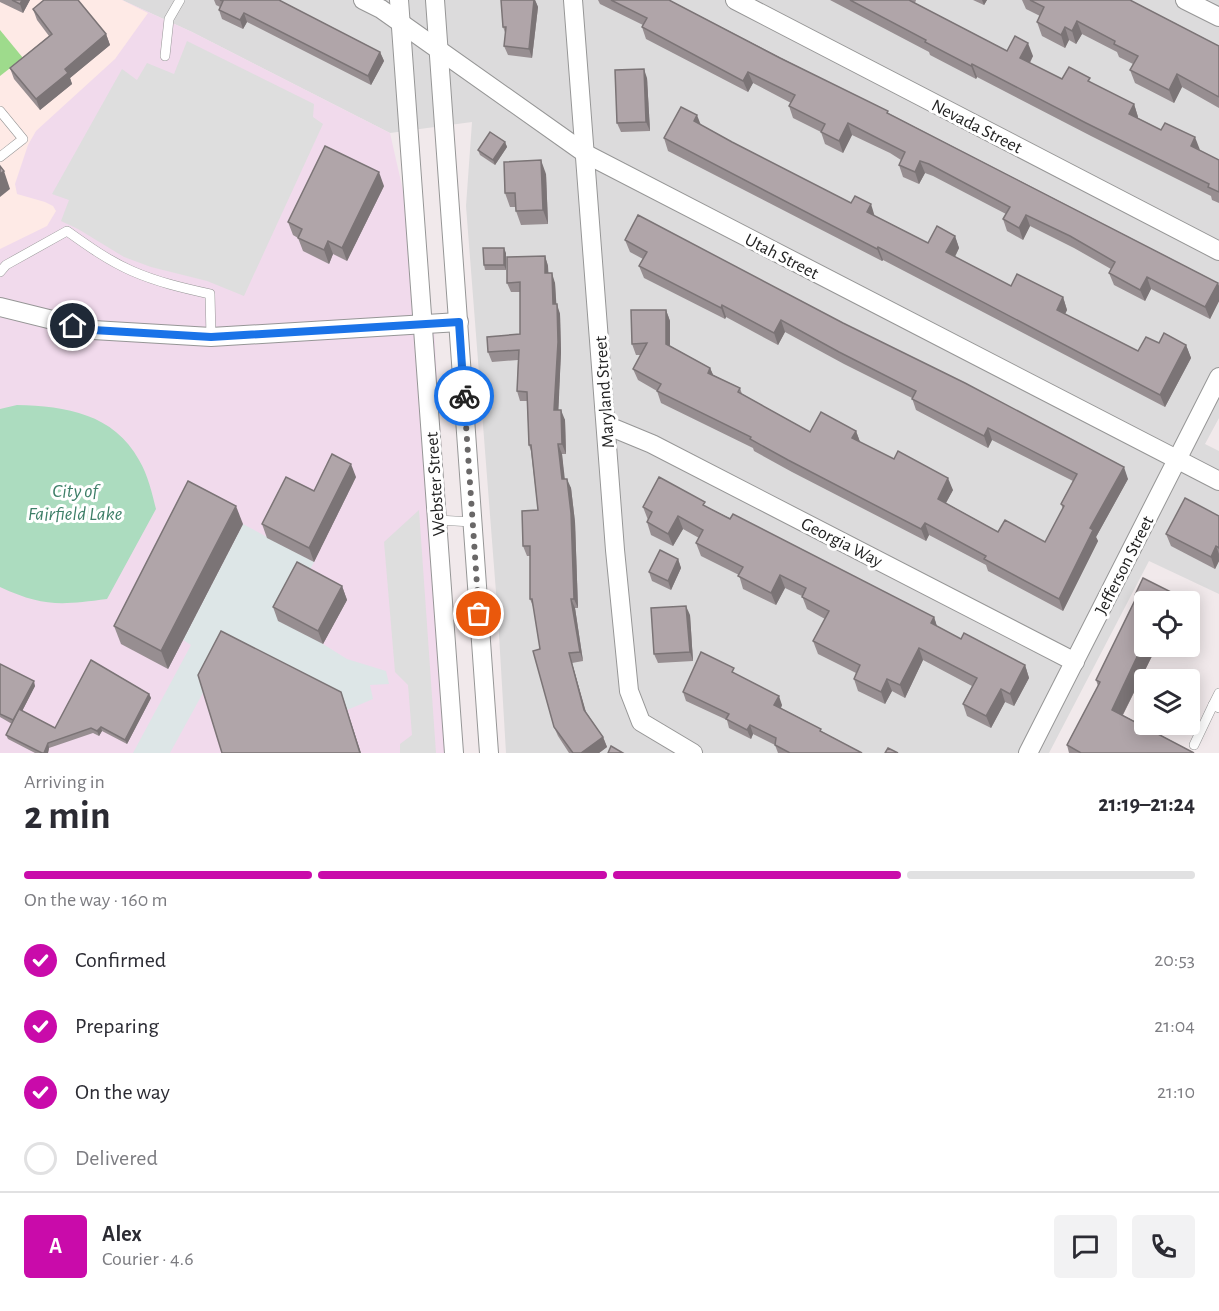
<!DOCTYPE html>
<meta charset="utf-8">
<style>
:root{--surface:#fff;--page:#f2f2f3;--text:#2b2b33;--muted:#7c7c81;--line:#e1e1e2;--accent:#c90baa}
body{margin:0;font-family:"Alegreya Sans",sans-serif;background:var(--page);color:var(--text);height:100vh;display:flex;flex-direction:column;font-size:22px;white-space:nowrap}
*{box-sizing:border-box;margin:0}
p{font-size:20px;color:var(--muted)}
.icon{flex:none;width:33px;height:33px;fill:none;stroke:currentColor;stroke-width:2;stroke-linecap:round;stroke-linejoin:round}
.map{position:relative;height:753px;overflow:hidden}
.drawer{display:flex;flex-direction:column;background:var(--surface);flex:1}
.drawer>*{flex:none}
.controls{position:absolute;left:1134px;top:591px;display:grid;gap:12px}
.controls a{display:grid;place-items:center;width:66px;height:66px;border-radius:6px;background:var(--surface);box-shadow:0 3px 15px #0003;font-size:30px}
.pin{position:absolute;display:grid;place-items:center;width:51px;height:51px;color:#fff;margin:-26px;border:3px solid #fff;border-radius:50%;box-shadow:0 2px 6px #0007}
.courier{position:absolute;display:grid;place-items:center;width:60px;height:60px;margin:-30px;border:4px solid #1a73e8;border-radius:50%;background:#fff;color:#222;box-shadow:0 2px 8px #0007}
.overview em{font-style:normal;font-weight:700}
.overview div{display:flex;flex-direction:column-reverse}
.overview{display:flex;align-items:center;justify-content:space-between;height:102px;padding:0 24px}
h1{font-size:39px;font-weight:700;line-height:45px}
.bar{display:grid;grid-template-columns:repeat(4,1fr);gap:9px 6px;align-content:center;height:72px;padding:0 24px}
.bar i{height:8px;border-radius:4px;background:var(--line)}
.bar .selected{background:var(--accent)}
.bar p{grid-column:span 4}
.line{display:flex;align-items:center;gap:15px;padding:0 24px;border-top:2px solid var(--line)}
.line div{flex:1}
.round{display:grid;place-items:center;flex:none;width:63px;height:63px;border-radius:6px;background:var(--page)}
ol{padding:0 24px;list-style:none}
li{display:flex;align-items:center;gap:18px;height:66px}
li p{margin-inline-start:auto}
li .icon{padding:6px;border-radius:50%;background:var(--accent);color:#fff;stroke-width:4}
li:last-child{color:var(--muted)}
li i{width:33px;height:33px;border:3px solid var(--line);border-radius:50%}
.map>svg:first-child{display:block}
.residential{fill:#dcdbdc}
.commercial{fill:#f1daec}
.education{fill:#feeae6}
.pitch{fill:#9edb8c}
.parking{fill:#dedede}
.plaza{fill:#dde6e7}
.water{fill:#acdcbf}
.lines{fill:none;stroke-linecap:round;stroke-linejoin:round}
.service-casing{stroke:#969696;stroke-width:10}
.minor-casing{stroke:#969696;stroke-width:20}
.service{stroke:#fff;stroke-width:9}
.minor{stroke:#fff;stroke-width:18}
.wall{fill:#978e91}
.shaded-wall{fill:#7b7476}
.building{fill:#b0a5a9;stroke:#7b7476;stroke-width:1.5}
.done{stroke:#6a6868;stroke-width:6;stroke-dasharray:0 10.8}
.route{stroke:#1a73e8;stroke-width:8}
.labels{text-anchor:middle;stroke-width:6;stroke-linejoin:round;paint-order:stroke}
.street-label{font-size:18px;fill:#222;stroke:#fff}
.water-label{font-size:20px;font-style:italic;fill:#3e7f68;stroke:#fff}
</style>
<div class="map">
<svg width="1219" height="753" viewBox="0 0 1219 753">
<rect width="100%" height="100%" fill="#f1e9eb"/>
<!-- residential -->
<path class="residential" d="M122,0H1219V418L1205,444L1219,451V594L1149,561L1049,753H506L498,618L466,206L472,122L390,133L192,32Z"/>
<!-- commercial -->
<path class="commercial" d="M0,0H122L192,32L390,133L434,328L460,753H0Z"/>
<!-- education -->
<path class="education" d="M0,0H122L148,13L115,59L36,131L28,145L15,184L17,194L45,202L53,206L56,211L47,226L0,249Z"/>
<!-- pitch -->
<path class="pitch" d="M0,30L23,58L0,76Z"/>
<!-- parking -->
<g class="parking">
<path d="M187,41L314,104L313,117L323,124L244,296L207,281L151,267L124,257L78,229L61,221L69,200L52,194L122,69L137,80L147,63L174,74Z"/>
<path d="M419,510L436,753H400V744L412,735L408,685L395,672L384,542Z"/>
</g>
<!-- plaza -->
<path class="plaza" d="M243,524L314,562L306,578L323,644L347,659L386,671L389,684L370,685L373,699L347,710L227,649L170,753H133L191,645L183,640Z"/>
<!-- water -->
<path class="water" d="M17,405C66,406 114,414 139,460C148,475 152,493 156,509L107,599C61,605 43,607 0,587V409Z"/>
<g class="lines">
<defs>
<g id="service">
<path d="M165,56L169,19L180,0"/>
<path d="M0,111L23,139L0,157"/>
<path d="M0,272L6,265L67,231C88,246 109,261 132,271C157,282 183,288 210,294L211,337"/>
<path d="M438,520L472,522"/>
<path d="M1219,693L1213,705L1219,708"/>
<path d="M1194,745L1213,705"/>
</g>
<g id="minor">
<path d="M363,0L381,9L586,154L1219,481"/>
<path d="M399,0L454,753"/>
<path d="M435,0L489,753"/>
<path d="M573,0L615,550L629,691L641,722L693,753"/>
<path d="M735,0L1219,251"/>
<path d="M1185,0L1219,17"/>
<path d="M0,307L93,330L211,337L459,322"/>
<path d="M606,425L652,444L1075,662"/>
<path d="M1028,753L1219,377"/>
</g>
</defs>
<!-- service casing -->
<use href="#service" class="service-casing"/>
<!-- minor casing -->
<use href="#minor" class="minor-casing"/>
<!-- service -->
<use href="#service" class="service"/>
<!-- minor -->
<use href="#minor" class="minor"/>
</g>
<!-- wall -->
<g class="wall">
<path d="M0,0H30L23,13L0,2Z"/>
<path d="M214,0H279L380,52L384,61L371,85L247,22L243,29L222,19L219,10L220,7L216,5Z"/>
<path d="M501,0H535L538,7L532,58L508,55L504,46L506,35L503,27Z"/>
<path d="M598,0H669L1218,283L1219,286V301L1210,319L1151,289L1145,301L1114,285L1109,273L1111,269L1074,248L1030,226L1023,240L1007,231L1003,219L1006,214L933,176L925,173L919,184L903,177L899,165L901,160L890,153L852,135L843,153L825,144L821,132L793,118L789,106L791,103L753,83L748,92L646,39L642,27L643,25L600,4Z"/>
<path d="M830,0H916L915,3L1007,51L1033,56L1030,63L1062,79L1092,83L1134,104L1138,117V118L1219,160V203L1212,200L1211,196L1091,136L977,77L976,79L930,55L929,52Z"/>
<path d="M973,0H987L984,5Z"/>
<path d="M1022,0H1130L1219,46V108L1182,87L1174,103L1135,83L1130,70L1133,64L1119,57L1117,52L1082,34L1076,44L1069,40L1065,48L1042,36L1037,22L1040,16L1026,9Z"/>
<path d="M33,9L106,34L110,45L70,78L72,84L40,110L14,79L10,68L49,36L37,20Z"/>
<path d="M647,78L650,131L621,132L617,123Z"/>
<path d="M701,125L732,142L928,243L955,236L959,248L955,257L1011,286L1063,297L1067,310L1065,314L1138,351L1159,343L1186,345L1191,358L1165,407L883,260L882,261L668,151L664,138Z"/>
<path d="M505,142L507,147L495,165L480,155L478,150Z"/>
<path d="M546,174L548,224L521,225L516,211V207H510L505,193Z"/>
<path d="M384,186L347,261L333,254L329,264L303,251L298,238L293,235L288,222Z"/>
<path d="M625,240L1128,479L1096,537L1098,541L1063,611L988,571L986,565L929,535L926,541L792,472L754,451L753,448L661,403L657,391L638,380L633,369L641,355H636L632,344L666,310L670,321V346L710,368L713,375L740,388L742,394L810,432L856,431L860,442L953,490L946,503L998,532L1045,542L1063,509L1061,504L1073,481L992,440L988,448L916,410L912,398L844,364L785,332L778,345L726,317L725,319L644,278L639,266L643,259L630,252Z"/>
<path d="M506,253V270H485L484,265Z"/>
<path d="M545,256L548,266V273L555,283L556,304L560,314L561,352L558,410L565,420L566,454H562L564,479L571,488L575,522L578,608H575L583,661L572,663L586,712L603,737L607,747L599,753H569L558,736L554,727L534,609L530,599V556H527L523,546L538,510L531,451L529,445L527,401H520L517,391L518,360L492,362L488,352L520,334V292H511L507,283Z"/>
<path d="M356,477L314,562L267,538L262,524L314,491Z"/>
<path d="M643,507H707L934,617L937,626L961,639L1025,665L1029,678L1014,706L1005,702L991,728L967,716L963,704L972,686L923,660L905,698L892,691L885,704L858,691L854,679L856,673L818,654L813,641L825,619L807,609L802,596L785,588L776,605L743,589L739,575L701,556L696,543L699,538L683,529L673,546L651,535L647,522L648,520Z"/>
<path d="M1219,516V561L1215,569L1171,546L1166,534Z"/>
<path d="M243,524L168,669L121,644L114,626Z"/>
<path d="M678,559L681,568L671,590L652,581L649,572Z"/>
<path d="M342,586L347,600L323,644L278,621L273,607Z"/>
<path d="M1135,595L1185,599L1186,602H1144V646H1174L1168,656L1155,650L1123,715L1194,753H1069L1067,745L1098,686L1096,680L1136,598Z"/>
<path d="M690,615L693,661L658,663L654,654Z"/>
<path d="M0,664L35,686L22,711L55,728L149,694L151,698L127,744L102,731L99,736L93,733L49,748L48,753H35L8,739L6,735L12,724L0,717Z"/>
<path d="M736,674L782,705L781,708L821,729V731L862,753H778L775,745L753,734L751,739L729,728L727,720L686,701L683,692Z"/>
</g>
<!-- shaded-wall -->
<g class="shaded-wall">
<path d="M22,0H30L23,13L20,4Z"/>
<path d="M534,0H535L538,7L532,58L529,49Z"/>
<path d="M982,0H987L984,5Z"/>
<path d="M244,13L247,22L243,29L240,20Z"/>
<path d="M1077,21L1082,34L1076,44L1072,31Z"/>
<path d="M1065,27L1069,40L1065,48L1061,35Z"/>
<path d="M106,34L110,45L70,78L72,84L40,110L36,99L65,69Z"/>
<path d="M1028,43L1033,56L1025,71L1020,58Z"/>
<path d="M380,52L384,61L371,85L368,76Z"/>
<path d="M972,64L977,77L976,79L971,66Z"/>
<path d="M644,69L647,78L650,131L646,122Z"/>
<path d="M748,72L753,83L748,92L743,81Z"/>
<path d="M1177,74L1182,87L1174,103L1169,90Z"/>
<path d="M1134,104L1138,117L1133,127L1129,114Z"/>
<path d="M697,115L702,128L694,121Z"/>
<path d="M848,123L852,135L843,153L839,141Z"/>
<path d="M1195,137L1200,150L1191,146Z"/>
<path d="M505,142L507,147L495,165L493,160Z"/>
<path d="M541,160L546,174L548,224L543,210Z"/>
<path d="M920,161L925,173L919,184L915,172Z"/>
<path d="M4,171L10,189L0,197V174Z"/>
<path d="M379,172L384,186L347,261L342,248Z"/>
<path d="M871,204L875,217L867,212Z"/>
<path d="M1026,215L1030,226L1023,240L1019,228Z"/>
<path d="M955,236L959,248L951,264L946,252Z"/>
<path d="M328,241L333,254L329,264L324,250Z"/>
<path d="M878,247L883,260L882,261L877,249Z"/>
<path d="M504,248L506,253V270L504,265Z"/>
<path d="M545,256L548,266L549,283L545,273Z"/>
<path d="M552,273L555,283L557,314L553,304Z"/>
<path d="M1147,277L1151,289L1145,301L1140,290Z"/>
<path d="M1218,283L1219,286V301L1210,319L1205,307Z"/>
<path d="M1063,297L1067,310L1061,322L1057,310Z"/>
<path d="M557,304L560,314L561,352L558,420L554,410Z"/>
<path d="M722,305L726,317L725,319L721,308Z"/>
<path d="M666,310L670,321V356L666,344Z"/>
<path d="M781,320L785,332L778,345L774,333Z"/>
<path d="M1186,345L1191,358L1165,407L1160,395Z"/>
<path d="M710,368L715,379L708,373Z"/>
<path d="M561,410L565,420L566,454L562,444Z"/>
<path d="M988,428L992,440L988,448L984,436Z"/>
<path d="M856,431L860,442L852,438Z"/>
<path d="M558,444L562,454L566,489L562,479Z"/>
<path d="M351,464L356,477L314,562L309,548Z"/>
<path d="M1124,467L1128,479L1096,537L1098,541L1063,611L1059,599L1090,528Z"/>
<path d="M948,478L953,490L942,510L938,499Z"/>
<path d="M567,479L571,488L575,522L578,608L574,599Z"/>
<path d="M236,506L243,524L168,669L161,651Z"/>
<path d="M678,516L683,529L673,546L668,534Z"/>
<path d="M925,523L929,535L926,541L921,529Z"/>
<path d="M1216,546L1219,554V561L1215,569L1211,557Z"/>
<path d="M678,559L681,568L671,590L668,581Z"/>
<path d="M780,575L785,588L776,605L771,593Z"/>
<path d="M342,586L347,600L323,644L318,631Z"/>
<path d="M571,599L575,608L583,661L580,652Z"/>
<path d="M686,606L690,615L693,661L690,652Z"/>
<path d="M934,617L938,630L931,623Z"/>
<path d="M1144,642V646H1154L1155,650L1117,726L1112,710Z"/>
<path d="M1165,646H1174L1168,656Z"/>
<path d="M919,648L923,660L905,698L900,685Z"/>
<path d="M569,653L572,663L588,720L584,710Z"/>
<path d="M1025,665L1029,678L1014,706L1010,694Z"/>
<path d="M887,679L892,691L885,704L881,692Z"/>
<path d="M34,681L35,686L15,725L13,720Z"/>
<path d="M1001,689L1005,702L991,728L986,716Z"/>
<path d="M341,692L347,710L361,753H360Z"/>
<path d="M149,694L151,698L127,744L125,740Z"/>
<path d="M779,696L782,705L778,714L774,705Z"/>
<path d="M750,725L753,734L751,739L747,730Z"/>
<path d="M101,727L102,731L99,736L97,731Z"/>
<path d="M603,737L607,747L599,753H581Z"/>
<path d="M48,743L49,748L48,753H44Z"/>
</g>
<!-- building -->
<g class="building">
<path d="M12,0H22L20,4Z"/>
<path d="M44,0H78L106,34L65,69L68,73L36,99L10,68L52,34L33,9Z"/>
<path d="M220,0H279L380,52L368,76L244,13L240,20L219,10L223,1Z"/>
<path d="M501,0H534L529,49L504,46L506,27H503Z"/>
<path d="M611,0H669L780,58L888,111L887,113L1218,283L1205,307L1147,277L1140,290L1109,273L1115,262L1070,236L1026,215L1019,228L1003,219L1010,207L929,164L920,161L915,172L899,165L905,152L885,142L848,123L839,141L821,132L825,124L789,106L795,95L748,72L743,81L642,27L647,18Z"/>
<path d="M850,0H909L1007,51L1015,36L1028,43L1020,58L1062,79L1069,67L1090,78L1088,81L1134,104L1129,114L1161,130L1165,123L1195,137L1191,146L1219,160V192L1208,187L1209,184L1086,123L972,64L971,66L925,42L926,40Z"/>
<path d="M1030,0H1130L1219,46V97L1177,74L1169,90L1130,70L1138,56L1114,44L1115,41L1077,21L1072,31L1065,27L1061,35L1037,22L1044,7Z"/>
<path d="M644,69L646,122L617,123L615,70Z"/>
<path d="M681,107L697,115L694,121L732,142L851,203L855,196L871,204L867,212L928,243L937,226L955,236L946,252L1011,286L1017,274L1063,297L1057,310L1138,351L1146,337L1159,343L1164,333L1186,345L1160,395L878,247L877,249L664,138Z"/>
<path d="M490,132L505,142L493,160L478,150Z"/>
<path d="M325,146L379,172L342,248L328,241L324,250L298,238L302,229L288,222Z"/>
<path d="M541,160L543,210L516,211L515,193H505L504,162Z"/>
<path d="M0,166L4,171L0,174Z"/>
<path d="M638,215L843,323L965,383L1124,467L1090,528L1093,530L1059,599L984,559L986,556L925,523L921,529L788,460L750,439L751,437L657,391L661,384L633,369L647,343L632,344L631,310H666V344L710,368L708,373L740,388L738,392L810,432L821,412L856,431L852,438L894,459L898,451L948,478L938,499L998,532L1005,520L1045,542L1064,506L1061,504L1077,474L988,428L984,436L912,399L916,391L839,352L781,320L774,333L722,305L721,308L639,266L647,252L625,240Z"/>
<path d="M483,248H504V265H484Z"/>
<path d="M545,256V273H552L553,304H557L558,342L554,410H561L562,444H558L562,479H567L571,513L574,599H571L580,652L569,653L584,710L603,737L581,753H573L554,727L533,651L540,649L532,599H530V546H523L522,511L538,510L531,445H529L527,392L517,391L519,350L488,352L487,337L520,334V282L507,283V257Z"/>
<path d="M332,454L351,464L309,548L262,524L286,477L314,491Z"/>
<path d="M659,477L705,502L703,505L730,519L733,514L934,617L931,623L961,639L964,633L1025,665L1010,694L1001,689L986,716L963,704L977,678L919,648L900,685L887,679L881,692L854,679L860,665L813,641L829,611L802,597L806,588L780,575L771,593L738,576L743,567L696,543L703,530L678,516L668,534L647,522L652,512L643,507Z"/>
<path d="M188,481L236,506L161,651L114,626Z"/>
<path d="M1185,498L1219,516V548L1216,546L1211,557L1166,534Z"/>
<path d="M660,550L678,559L668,581L649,572Z"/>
<path d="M297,562L342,586L318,631L273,607Z"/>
<path d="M1143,578L1185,599L1183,602H1144V642L1112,710L1194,753H1081L1067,745L1100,682L1096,680L1137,596L1135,595Z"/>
<path d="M686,606L690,652L654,654L651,608Z"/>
<path d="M221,631L341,692L360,753H222L198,675Z"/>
<path d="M701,652L734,668L732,672L779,696L774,705L821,729L820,731L862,753H790L775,745L776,738L750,725L747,730L726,719L729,714L683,692Z"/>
<path d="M91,660L149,694L125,740L101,727L97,731L91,728L48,743L44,753H42L6,735L19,709L55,728Z"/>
<path d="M0,664L34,681L13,720L0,714Z"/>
<path d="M611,746L623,753H608Z"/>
<path d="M888,748L898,753H885Z"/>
</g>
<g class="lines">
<!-- done -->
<path class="done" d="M464,396L479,614"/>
<!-- route -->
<path class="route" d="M73,326L93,330L211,337L459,322L464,396"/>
</g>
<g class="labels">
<!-- street labels -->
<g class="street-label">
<text transform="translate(977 126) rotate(27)" y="6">Nevada Street</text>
<text transform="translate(782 256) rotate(27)" y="6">Utah Street</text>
<text transform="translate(604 392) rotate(-94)" y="6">Maryland Street</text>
<text transform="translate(435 484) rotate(-94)" y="6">Webster Street</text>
<text transform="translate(842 542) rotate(27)" y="6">Georgia Way</text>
<text transform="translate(1124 565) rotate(-63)" y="6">Jefferson Street</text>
</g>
<!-- water labels -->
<g class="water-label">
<text x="75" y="497">City of<tspan x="75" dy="23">Fairfield Lake</tspan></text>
</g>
</g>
</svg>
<div class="controls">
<a><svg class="icon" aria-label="locate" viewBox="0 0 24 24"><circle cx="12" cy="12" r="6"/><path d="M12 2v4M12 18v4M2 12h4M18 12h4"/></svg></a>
<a><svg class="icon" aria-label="layers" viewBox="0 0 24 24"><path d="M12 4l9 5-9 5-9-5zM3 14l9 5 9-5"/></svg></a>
</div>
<div class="pin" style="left:479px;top:614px;background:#ea580c"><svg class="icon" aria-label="bag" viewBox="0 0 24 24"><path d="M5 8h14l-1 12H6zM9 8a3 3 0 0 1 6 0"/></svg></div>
<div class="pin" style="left:73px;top:326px;background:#1f2937"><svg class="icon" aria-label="home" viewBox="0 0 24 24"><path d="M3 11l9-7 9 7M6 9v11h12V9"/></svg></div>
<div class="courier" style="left:464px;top:396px"><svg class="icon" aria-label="bike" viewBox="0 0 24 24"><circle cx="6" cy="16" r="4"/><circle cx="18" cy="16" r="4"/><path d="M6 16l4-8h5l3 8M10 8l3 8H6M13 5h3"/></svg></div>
</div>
<section class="drawer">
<div class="overview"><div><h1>2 min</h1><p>Arriving in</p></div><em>21:19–21:24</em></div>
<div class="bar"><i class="selected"></i><i class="selected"></i><i class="selected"></i><i></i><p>On the way · 160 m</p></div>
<ol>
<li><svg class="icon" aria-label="check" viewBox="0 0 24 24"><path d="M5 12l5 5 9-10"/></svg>Confirmed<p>20:53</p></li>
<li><svg class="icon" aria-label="check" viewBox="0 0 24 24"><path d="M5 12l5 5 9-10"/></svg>Preparing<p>21:04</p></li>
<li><svg class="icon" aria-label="check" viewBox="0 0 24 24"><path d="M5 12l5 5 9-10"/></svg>On the way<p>21:10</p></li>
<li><i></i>Delivered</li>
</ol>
<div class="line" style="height:108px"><b class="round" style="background:var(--accent);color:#fff">A</b><div><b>Alex</b><p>Courier · 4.6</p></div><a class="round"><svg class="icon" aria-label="chat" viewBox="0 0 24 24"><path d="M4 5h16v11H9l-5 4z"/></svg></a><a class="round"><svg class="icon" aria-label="phone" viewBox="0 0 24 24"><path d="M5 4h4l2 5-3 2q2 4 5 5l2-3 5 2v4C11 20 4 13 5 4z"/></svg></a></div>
</section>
